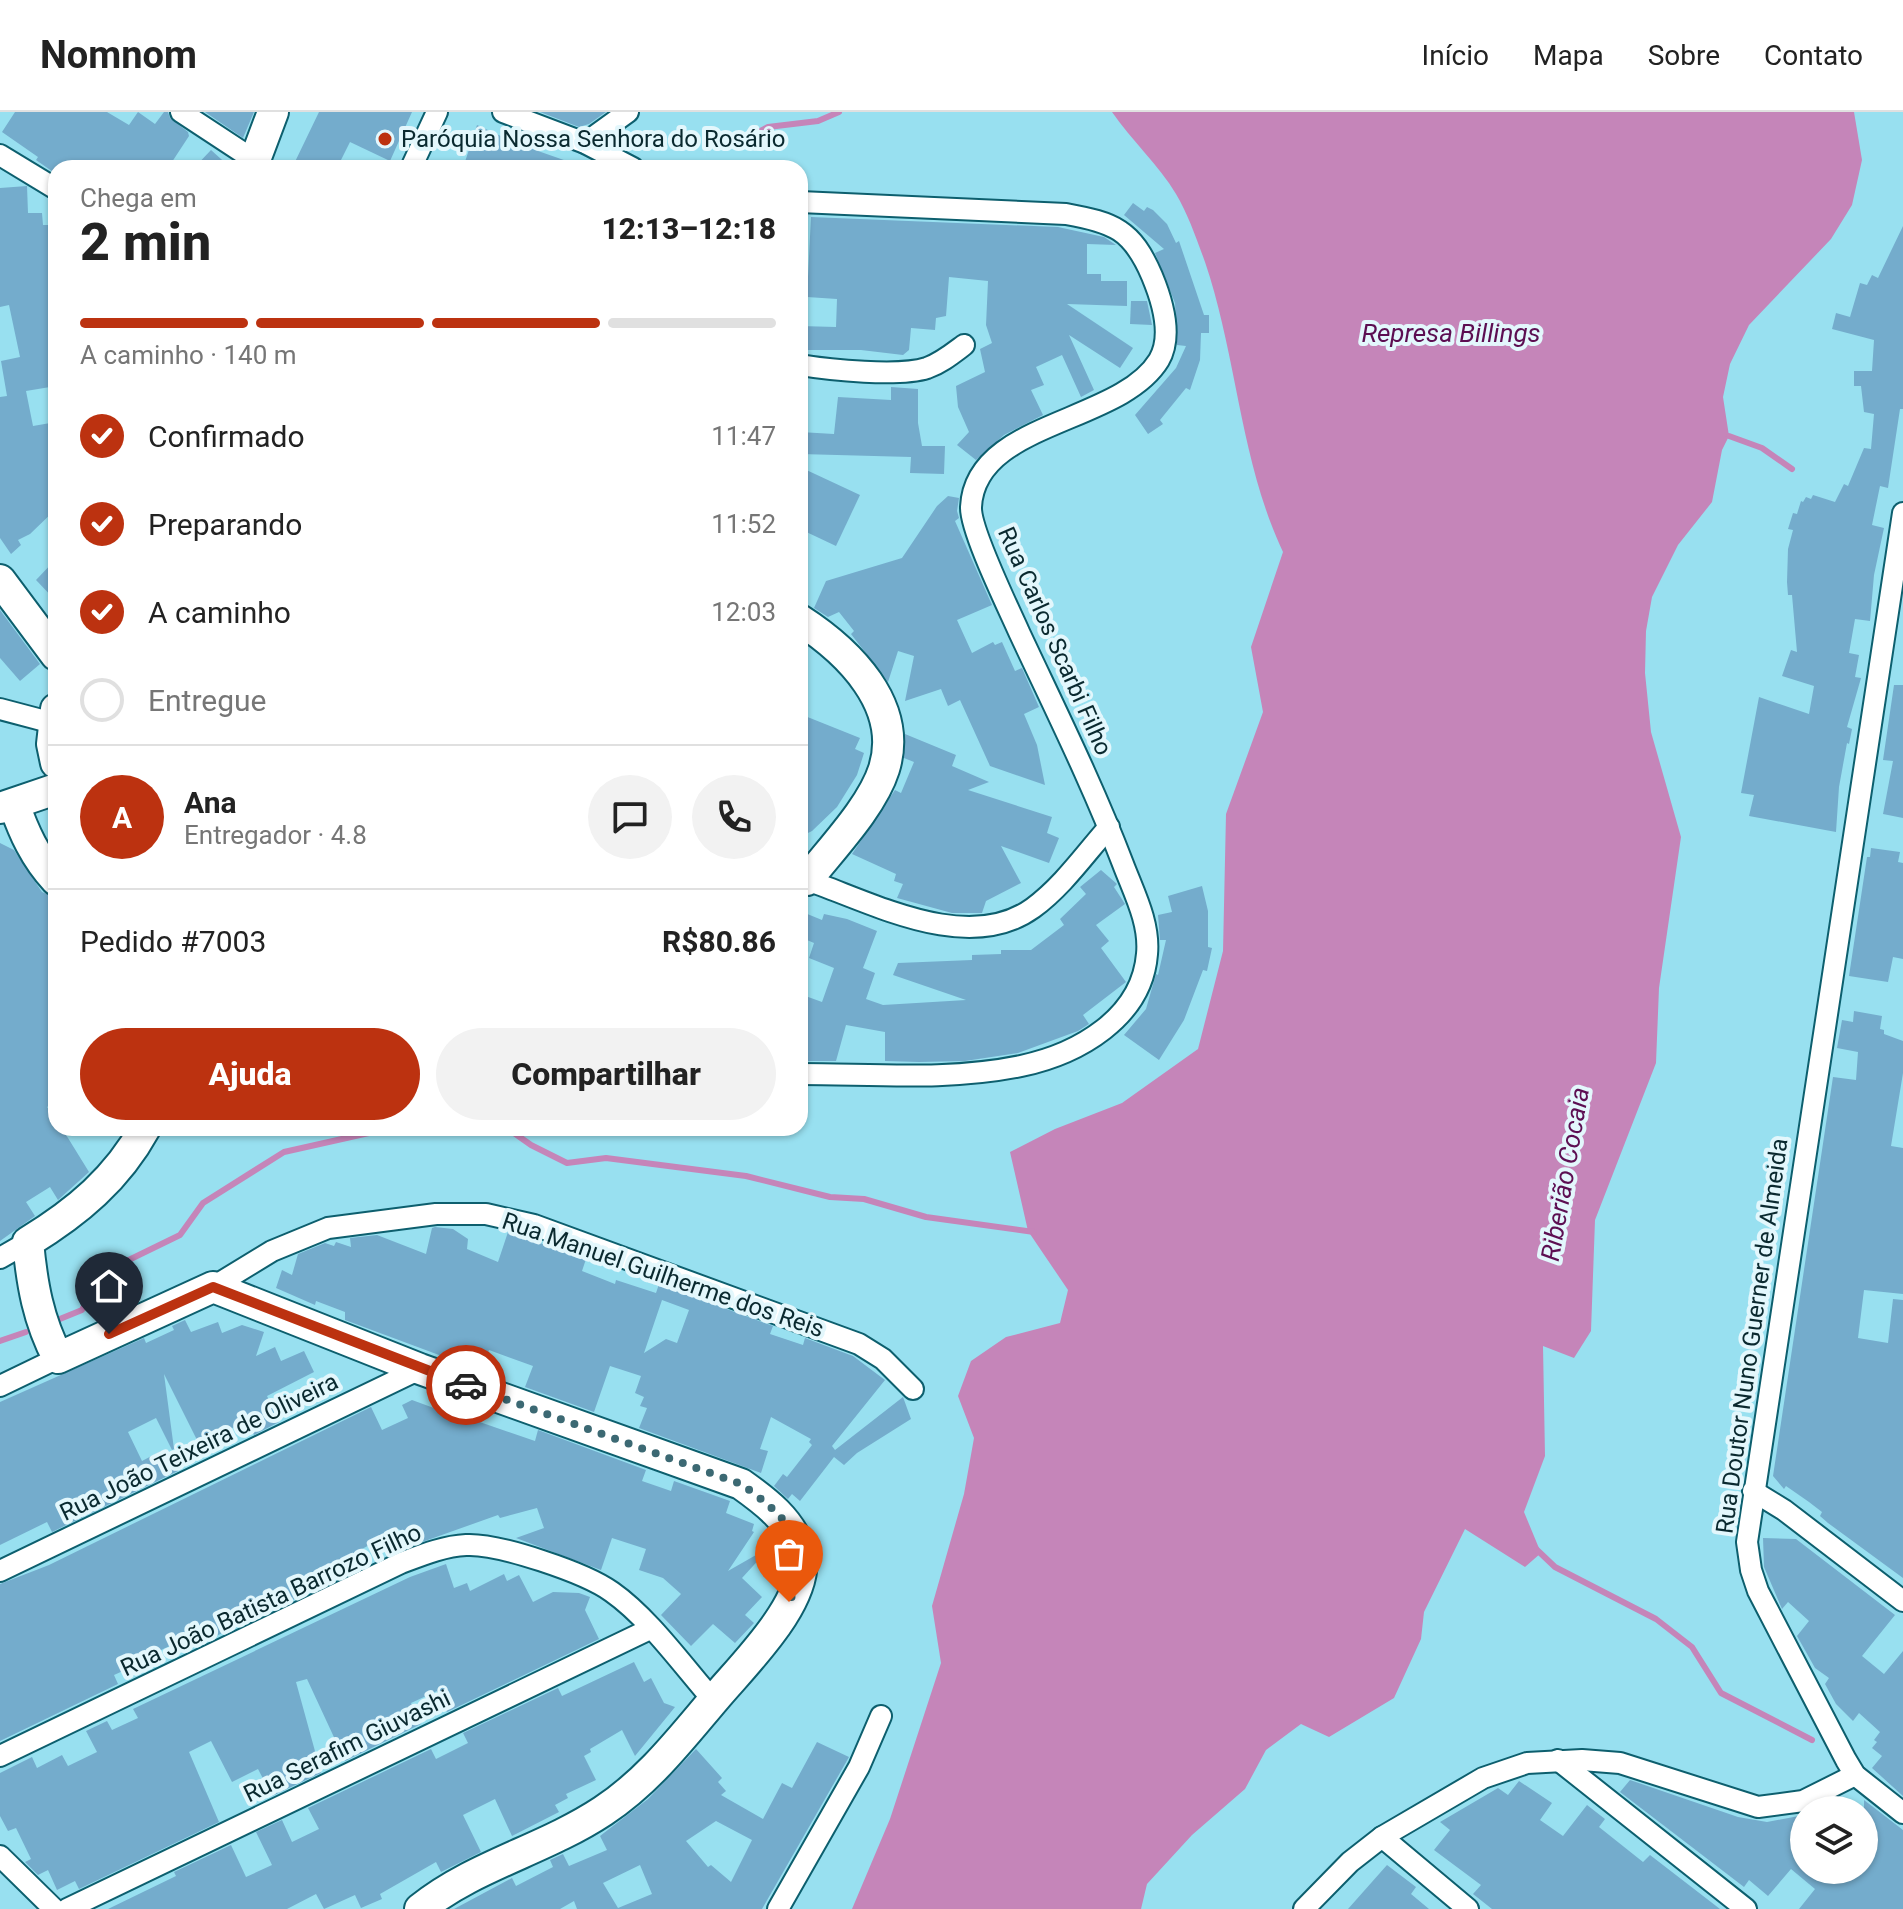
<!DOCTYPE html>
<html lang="pt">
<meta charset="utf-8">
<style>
:root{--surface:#fff;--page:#f2f2f2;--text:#222;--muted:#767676;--line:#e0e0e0;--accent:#bc3210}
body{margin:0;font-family:Roboto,sans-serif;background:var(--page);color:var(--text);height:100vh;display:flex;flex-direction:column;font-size:30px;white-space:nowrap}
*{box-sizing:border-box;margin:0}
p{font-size:26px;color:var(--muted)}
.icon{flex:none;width:44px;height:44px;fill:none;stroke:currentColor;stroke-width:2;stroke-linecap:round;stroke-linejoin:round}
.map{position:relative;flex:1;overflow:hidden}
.drawer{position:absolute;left:48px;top:48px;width:760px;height:976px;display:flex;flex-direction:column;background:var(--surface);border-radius:24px;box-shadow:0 2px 6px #0004}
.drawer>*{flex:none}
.buttons{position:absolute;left:1790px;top:1684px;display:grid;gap:16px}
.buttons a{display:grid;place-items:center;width:88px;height:88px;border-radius:50%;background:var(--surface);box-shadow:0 2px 6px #0004;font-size:40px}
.pin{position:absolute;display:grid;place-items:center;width:68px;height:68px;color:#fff;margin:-82px -34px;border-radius:50% 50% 50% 0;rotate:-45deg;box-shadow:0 0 8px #0007}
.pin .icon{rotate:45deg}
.courier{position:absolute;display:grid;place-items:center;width:80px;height:80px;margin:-40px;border:6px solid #bc3210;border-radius:50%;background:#fff;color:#222;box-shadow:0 2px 10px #0007}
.summary em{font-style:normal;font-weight:800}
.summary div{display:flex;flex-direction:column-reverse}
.summary{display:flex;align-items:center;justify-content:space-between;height:136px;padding:0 32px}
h1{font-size:52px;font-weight:800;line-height:60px}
.bar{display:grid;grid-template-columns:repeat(4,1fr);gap:12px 8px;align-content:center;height:96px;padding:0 32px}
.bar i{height:10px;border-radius:6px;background:var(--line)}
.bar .current{background:var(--accent)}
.bar p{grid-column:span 4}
.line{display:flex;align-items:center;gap:20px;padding:0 32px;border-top:2px solid var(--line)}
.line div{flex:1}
.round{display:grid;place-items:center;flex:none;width:84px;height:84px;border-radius:42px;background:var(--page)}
ol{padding:0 32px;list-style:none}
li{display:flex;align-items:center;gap:24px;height:88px}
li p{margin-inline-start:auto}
li .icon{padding:8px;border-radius:50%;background:var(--accent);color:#fff;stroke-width:4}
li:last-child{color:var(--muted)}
li i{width:44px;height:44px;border:4px solid var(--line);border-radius:50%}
.action{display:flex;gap:16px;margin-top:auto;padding:16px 32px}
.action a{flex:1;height:92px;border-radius:48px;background:var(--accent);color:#fff;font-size:32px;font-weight:800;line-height:92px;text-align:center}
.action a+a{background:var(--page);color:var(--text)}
header{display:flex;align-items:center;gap:48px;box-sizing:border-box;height:112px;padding:0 40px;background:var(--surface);border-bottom:2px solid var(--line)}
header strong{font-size:38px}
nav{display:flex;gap:44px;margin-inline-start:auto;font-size:28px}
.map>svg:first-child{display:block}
.water{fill:#c585b9}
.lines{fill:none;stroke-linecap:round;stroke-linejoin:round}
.stream{stroke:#c585b9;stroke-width:6}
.building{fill:#74accc;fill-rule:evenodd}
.street-casing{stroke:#0d5f6e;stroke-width:24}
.secondary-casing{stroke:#0d5f6e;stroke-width:34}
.street{stroke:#fff;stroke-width:20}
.secondary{stroke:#fff;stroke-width:30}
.done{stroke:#3c6973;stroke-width:8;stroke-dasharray:0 14.4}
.route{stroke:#bc3210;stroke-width:10}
.poi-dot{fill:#bc3210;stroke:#e3f7fc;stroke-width:3}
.labels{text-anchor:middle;stroke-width:8;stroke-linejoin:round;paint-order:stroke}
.poi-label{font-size:24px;fill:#0a292f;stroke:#e3f7fc;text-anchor:start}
.street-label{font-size:24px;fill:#0a292f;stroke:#e3f7fc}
.water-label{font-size:26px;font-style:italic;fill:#5c0e52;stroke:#e3f7fc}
</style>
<header>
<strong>Nomnom</strong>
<nav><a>Início</a><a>Mapa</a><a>Sobre</a><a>Contato</a></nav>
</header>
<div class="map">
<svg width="1903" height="1797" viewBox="0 0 1903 1797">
<rect width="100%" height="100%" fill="#98e0f0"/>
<!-- water -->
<path class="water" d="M1112,0H1854L1862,48L1852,93L1831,127L1749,213L1730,252L1723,285L1729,324L1722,338L1712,390L1678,433L1652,485L1646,519L1645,561L1651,620L1681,725L1659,876L1656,951L1595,1108L1591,1219L1574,1246L1543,1234L1545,1344L1524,1400L1541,1441L1525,1455L1465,1417L1424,1500L1421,1527L1394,1586L1329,1625L1301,1612L1266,1638L1245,1677L1192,1723L1147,1772L1141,1797H852L890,1707L941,1551L932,1494L964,1382L974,1326L958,1284L971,1249L1006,1225L1060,1211L1068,1178L1028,1119L1010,1040L1055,1017L1122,991L1198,937L1223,839L1226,702L1263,600L1251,535L1283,440C1240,349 1237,244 1205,150C1197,128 1188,102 1176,82C1159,53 1131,28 1112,0Z"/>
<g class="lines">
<!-- stream -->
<g class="stream">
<path d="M737,31L768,15L818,9L839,0"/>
<path d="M1729,324L1762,336L1792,357"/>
<path d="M507,1016L531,1033L567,1051L606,1046L746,1064L830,1085L864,1087L926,1105L1034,1120"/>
<path d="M50,1211L82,1198L100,1162L180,1123L203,1091L284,1040L391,1016"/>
<path d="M0,1229L26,1220"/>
<path d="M1535,1436L1555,1455L1656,1507L1692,1535L1721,1581L1812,1628"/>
</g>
</g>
<!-- building -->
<g class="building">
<path d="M15,0H107L129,13L138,0L155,12L164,0H168L170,6L188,20L189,24L168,56H56V62L36,48L38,45L2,20Z"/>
<path d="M205,0H254L243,26Z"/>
<path d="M319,0H412L390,49L350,30L337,56H292Z"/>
<path d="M540,0H606L589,12L579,15Z"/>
<path d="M477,13L518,32L581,54V56H463Z"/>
<path d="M211,38L231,56H194Z"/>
<path d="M27,74L28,101H42L43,113H56V274L26,279L33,314L56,310V397L30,422L18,428L21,433L11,442L0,426V285L7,284L1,249L20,245L9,193L0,195V76Z"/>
<path d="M1133,91L1144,99L1147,95L1153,98L1167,112L1176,131L1179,129L1204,203H1209V221H1201L1200,248L1190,278L1186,276L1160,308L1163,312L1148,322L1135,303L1176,256L1186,234L1177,233L1175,191L1155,141L1164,137L1124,103Z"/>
<path d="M811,105L1058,115L1104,125L1116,133L1087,132V162H1101V169H1127V194L1067,192L1133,236L1120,256L1069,223L1094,278L1081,285L1062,243L1036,255L1044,273L1031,278L1043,303L1004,323L976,348L957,333L969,320L958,295L956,274L985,260L980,237L992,231L986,213L988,169L949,165L946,204L936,206L935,218L911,216L909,238L903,243L861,238H800V214L836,215L837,187L807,185Z"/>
<path d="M1903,114V297H1900L1888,376L1880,374L1872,413L1884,416L1874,463L1870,509L1855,507L1849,541L1859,543L1855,565L1861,566L1847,615L1852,617L1849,632L1847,631L1839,675L1836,720L1749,704L1754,683L1741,681L1759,585L1809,602L1814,574L1782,564L1791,538L1797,540L1792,483H1788L1787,470L1788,437L1793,418L1788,417L1793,401L1797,402L1801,389L1803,390L1806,385L1811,387L1813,383L1835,390L1844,372L1848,374L1864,336L1871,337L1874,302L1864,300L1861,274H1854V259H1872L1874,228L1832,217L1836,201L1850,205L1860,171L1867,173L1872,163L1878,166Z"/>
<path d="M1131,189H1147L1152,213L1130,212Z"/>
<path d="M891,275L918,277V311L922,334H945L944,362L910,361L911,345L800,342V320L834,322L838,285L891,288Z"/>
<path d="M800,355L860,383L836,434L800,417Z"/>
<path d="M948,384L959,386L957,399L959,406L955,409L992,493L957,508L972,541L993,530L995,533L1002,530L1015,559L1022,556L1039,595L1024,602L1037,633L1045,673L990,654L960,588L948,594L941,577L905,589L914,544L898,539L888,570L851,522L854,519L839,500L828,505L814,496L826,469L902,446L937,394Z"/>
<path d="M56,447V489L36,468Z"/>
<path d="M0,498L40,552L20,569L0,546Z"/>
<path d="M1894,573H1903V706L1883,702L1893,649L1883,648Z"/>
<path d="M800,602L860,626L855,637L864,641L857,663L837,695L812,719L800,725Z"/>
<path d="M905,622L956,643L952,654L989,670L968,678L1052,705L1047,721L1059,726L1049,751L1001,734L1021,771L986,789L982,801H952L897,786L903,772L894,769L896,762L852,742L895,678L901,681L914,650L904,646Z"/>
<path d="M0,731L14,738L42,780L56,786V988L47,995L56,1007V1016H61L68,1026L89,1060L58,1088L50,1075L26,1090L35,1104L0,1129Z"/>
<path d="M1871,736L1900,740L1898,750L1903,751V847L1893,845L1888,870L1849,864L1867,745H1870Z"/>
<path d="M1101,758L1117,772L1114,775L1125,792L1096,813L1109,829L1101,836L1126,870L1083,903L1089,912L1078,919L1018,941L965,949L919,950L885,949V920L846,913L836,949H800V882L822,890L834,856L809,846L814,831L800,825V799L822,808L824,802L847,807L877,819L863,856L875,861L866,887L883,893L966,888L893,863L898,851L972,848V843L1001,842V838H1031L1064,813L1060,807L1086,782L1080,775Z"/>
<path d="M1202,774L1208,799V835L1212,836L1207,859L1203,858L1184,908L1159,948L1124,923L1146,897L1156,862L1158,863L1166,828H1160L1158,803L1172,800L1168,784Z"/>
<path d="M1854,899L1882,904L1880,917L1884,918V922L1903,929V961L1891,1034L1903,1036V1182L1864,1178L1858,1226L1888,1231L1893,1187L1903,1188V1466L1828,1411L1820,1404L1822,1400L1809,1390L1786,1374L1784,1377L1773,1364L1833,965L1856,968L1858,940L1837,936L1842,908L1853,910Z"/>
<path d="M435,1115L453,1117L468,1127L467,1137L498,1150L508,1120L514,1122L586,1147L582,1159L615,1172L616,1168L656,1181L659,1172L773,1214L770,1222L803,1233L805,1226L853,1244L885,1268L832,1334L835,1338L903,1285L911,1307L857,1341L844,1353L834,1345L800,1389L792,1382L788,1387L774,1374L783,1362L787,1365L812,1333L809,1330L811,1327L771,1305L760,1337L768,1339L761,1361L639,1316L647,1296L640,1294L644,1285L635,1281L641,1264L610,1254L594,1300L525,1275L533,1254L489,1238L482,1259L345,1208V1200L316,1189L315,1193L276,1176L282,1158L292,1163L298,1142L325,1131L334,1134L336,1130L351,1135L350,1126L377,1123L426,1142L432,1116ZM662,1188L689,1198L677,1231L666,1227L644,1241Z"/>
<path d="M185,1208L191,1220L218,1210L222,1221L242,1213L264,1220L256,1244L275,1235L281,1249L304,1239L314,1260L267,1284L279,1310L254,1323L247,1309L199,1332L164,1262L174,1337L172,1338L156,1306L128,1320L142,1349L161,1339L166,1350L169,1348L173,1357L176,1355L178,1359L52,1420L47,1410L0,1433V1290L144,1226L146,1231L174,1218L172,1214Z"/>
<path d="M412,1288L442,1299L446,1288L475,1297L471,1307L535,1329L538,1318L646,1358L642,1369L671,1379L674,1369L730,1389L726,1401L754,1412L752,1419L754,1420L728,1459L763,1439L765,1441L742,1466L762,1485L745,1503L754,1511L735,1531L713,1512L691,1534L661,1503L681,1482L663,1466L639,1458L646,1437L612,1426L601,1458L516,1426L544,1416L537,1396L500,1406L498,1403L408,1435L399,1417L349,1444L356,1457L280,1494L274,1481L248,1493L254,1506L191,1536L187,1526L133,1551L134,1554L114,1563L118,1572L0,1629V1472L49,1453L371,1295L382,1318L408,1306L402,1293Z"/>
<path d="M1763,1426L1796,1427L1895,1503L1862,1544L1884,1562L1903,1539V1684L1872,1656L1882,1644L1872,1636L1877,1630L1874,1628L1880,1620L1859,1601L1853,1609L1836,1592L1825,1572L1829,1566L1815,1556L1797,1524L1809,1509L1788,1490L1782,1497L1764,1455Z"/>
<path d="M446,1452L454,1476L467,1471L470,1479L504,1462L507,1469L519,1463L533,1490L553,1480L579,1481L590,1485L585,1498L599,1527L447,1600L437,1579L411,1591L421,1612L345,1649L307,1567L296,1570L321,1661L272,1684L258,1657L232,1670L211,1629L189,1640L219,1710L79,1777L75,1769L57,1778L48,1758L38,1763L25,1750L31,1747L16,1716L8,1719L0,1704V1661L32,1645L37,1656L62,1643L68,1654L97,1640L86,1619L107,1609L112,1618L138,1606L133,1597L410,1465Z"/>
<path d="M634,1550L644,1570L651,1566L664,1591L675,1595L635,1644L622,1618L590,1637L591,1640L584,1644L596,1668L566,1682L568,1686L555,1693L559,1700L512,1724L495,1687L463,1703L481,1740L441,1760L436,1750L380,1782L382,1787L361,1796L355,1783L324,1797L316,1782L287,1797H108L176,1764L174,1760L231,1733L246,1765L272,1753L256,1720L282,1708L292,1730L319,1717L308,1696L431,1637L436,1647L468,1631L463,1621L558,1576L562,1584Z"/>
<path d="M817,1630L849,1645L762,1797H577L574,1789L560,1797H454L512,1766L516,1774L553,1755L550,1748L563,1742L569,1754L607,1738L600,1724L648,1687L696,1637L722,1666L718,1670L726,1679L721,1683L763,1707L782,1671L792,1676ZM716,1709L752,1728L731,1770L711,1753L708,1755L686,1729ZM640,1753L652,1782L618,1796L603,1771Z"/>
<path d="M1630,1668L1738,1705L1767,1710L1804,1703V1758H1864V1688L1903,1718V1797H1799L1815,1777L1791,1757L1768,1784L1749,1768L1744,1775L1620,1680Z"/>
<path d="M1519,1669L1552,1691L1540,1708L1563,1724L1587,1693L1605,1707L1599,1715L1643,1750L1650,1743L1720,1797H1492L1473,1782L1481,1773L1434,1738L1450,1718L1440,1710L1498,1676L1508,1683Z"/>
<path d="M1387,1753L1416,1775L1411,1782L1429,1797H1348Z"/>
</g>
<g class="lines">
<defs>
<g id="street">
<path d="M181,0L254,48"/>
<path d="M503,0L585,31L633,56"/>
<path d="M585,31L628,0"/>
<path d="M0,43L56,77"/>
<path d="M411,56L437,0"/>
<path d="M800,90L1066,102C1114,111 1132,117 1152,164C1162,188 1173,224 1159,248C1120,312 975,309 971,395C970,418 1008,495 1019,520C1055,597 1093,673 1123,752C1134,781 1150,811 1147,842C1142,906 1078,942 1021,954C949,969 873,962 800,962"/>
<path d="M800,253C830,258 899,265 927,256C941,251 952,242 964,233"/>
<path d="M1903,401L1747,1430L1751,1458L1758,1479L1846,1648L1855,1663L1903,1701"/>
<path d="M0,597L53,611"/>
<path d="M807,768C873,791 968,843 1033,796C1063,774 1085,742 1109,715"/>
<path d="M0,1146L28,1130"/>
<path d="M213,1175L272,1139L328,1116L436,1102H486L534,1113L859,1232L883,1247L913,1277"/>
<path d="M0,1274L58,1246"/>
<path d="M1753,1379L1784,1398L1903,1489"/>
<path d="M0,1459L420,1257"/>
<path d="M0,1644L401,1451C422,1443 444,1434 466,1433C498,1431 586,1461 612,1480C649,1506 683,1554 713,1588"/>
<path d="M1558,1648L1746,1797"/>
<path d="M1382,1725L1468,1797"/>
<path d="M0,1744L54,1797"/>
<path d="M67,1797L650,1517"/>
<path d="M778,1797L859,1655L881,1604"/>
<path d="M1304,1797L1350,1750L1382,1725L1483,1666L1527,1651L1582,1648L1620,1651L1758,1695L1803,1689L1855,1663"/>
</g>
<g id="secondary">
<path d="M252,56L273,0"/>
<path d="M0,468L56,543"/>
<path d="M800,508C848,539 904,593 884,657C872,695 831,737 807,768L800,766"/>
<path d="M56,597L52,632L56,651"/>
<path d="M14,692C24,721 35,745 56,768"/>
<path d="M0,696L56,677"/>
<path d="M145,1016C117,1067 77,1100 28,1130C32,1172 38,1208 58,1246L213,1175L420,1257L741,1372C765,1389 792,1409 800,1439C813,1485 746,1550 718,1583C682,1625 650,1668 603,1699C544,1738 475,1753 420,1797"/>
</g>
</defs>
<!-- street casing -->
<use href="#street" class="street-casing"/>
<!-- secondary casing -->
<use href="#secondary" class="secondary-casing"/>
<!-- street -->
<use href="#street" class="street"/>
<!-- secondary -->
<use href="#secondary" class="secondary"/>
</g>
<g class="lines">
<!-- done -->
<path class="done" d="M466,1273L741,1372C769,1392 814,1426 800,1467C798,1475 792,1483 789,1490"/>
<!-- route -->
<path class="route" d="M109,1222L213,1175L466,1273"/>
</g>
<!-- markers -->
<circle class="poi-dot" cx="385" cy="27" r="8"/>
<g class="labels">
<!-- poi labels -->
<g class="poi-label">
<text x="401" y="35">Paróquia Nossa Senhora do Rosário</text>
</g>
<!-- street labels -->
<g class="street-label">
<text transform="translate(1055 529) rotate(66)" y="8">Rua Carlos Scarbi Filho</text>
<text transform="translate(663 1163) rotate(19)" y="8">Rua Manuel Guilherme dos Reis</text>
<text transform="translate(1752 1224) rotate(-82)" y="8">Rua Doutor Nuno Guerner de Almeida</text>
<text transform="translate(199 1335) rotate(-26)" y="8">Rua João Teixeira de Oliveira</text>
<text transform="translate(271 1488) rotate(-25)" y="8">Rua João Batista Barrozo Filho</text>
<text transform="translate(347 1634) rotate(-26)" y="8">Rua Serafim Giuvashi</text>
</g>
<!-- water labels -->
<g class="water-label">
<text x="1451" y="230">Represa Billings</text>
<text transform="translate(1565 1062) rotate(-80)" y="9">Riberião Cocaia</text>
</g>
</g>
</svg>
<div class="buttons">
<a><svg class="icon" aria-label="layers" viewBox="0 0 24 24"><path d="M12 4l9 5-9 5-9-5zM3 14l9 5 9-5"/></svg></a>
</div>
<div class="pin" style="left:789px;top:1490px;background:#ea580c"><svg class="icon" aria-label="bag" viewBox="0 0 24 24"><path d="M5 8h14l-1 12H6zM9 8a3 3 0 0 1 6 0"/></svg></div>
<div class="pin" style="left:109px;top:1222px;background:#1f2937"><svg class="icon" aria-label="home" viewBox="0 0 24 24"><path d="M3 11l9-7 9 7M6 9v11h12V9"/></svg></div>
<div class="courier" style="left:466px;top:1273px"><svg class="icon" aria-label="car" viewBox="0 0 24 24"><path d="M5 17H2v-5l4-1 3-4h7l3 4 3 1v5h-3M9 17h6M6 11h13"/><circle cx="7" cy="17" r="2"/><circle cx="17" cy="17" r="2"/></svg></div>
<section class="drawer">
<div class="summary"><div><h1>2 min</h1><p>Chega em</p></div><em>12:13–12:18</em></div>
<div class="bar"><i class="current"></i><i class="current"></i><i class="current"></i><i></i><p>A caminho · 140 m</p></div>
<ol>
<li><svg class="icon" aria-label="check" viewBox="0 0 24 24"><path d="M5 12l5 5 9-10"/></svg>Confirmado<p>11:47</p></li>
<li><svg class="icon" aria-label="check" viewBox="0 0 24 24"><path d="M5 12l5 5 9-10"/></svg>Preparando<p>11:52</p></li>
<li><svg class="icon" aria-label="check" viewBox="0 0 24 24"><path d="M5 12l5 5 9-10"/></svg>A caminho<p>12:03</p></li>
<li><i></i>Entregue</li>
</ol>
<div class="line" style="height:144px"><b class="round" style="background:var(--accent);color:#fff">A</b><div><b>Ana</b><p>Entregador · 4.8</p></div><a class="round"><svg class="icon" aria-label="chat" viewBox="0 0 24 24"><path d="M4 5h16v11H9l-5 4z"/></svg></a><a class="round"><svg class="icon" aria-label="phone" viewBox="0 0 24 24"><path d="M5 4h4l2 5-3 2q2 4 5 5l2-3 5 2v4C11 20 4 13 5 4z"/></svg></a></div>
<div class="line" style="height:104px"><div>Pedido #7003</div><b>R$80.86</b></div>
<div class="action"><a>Ajuda</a><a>Compartilhar</a></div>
</section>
</div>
